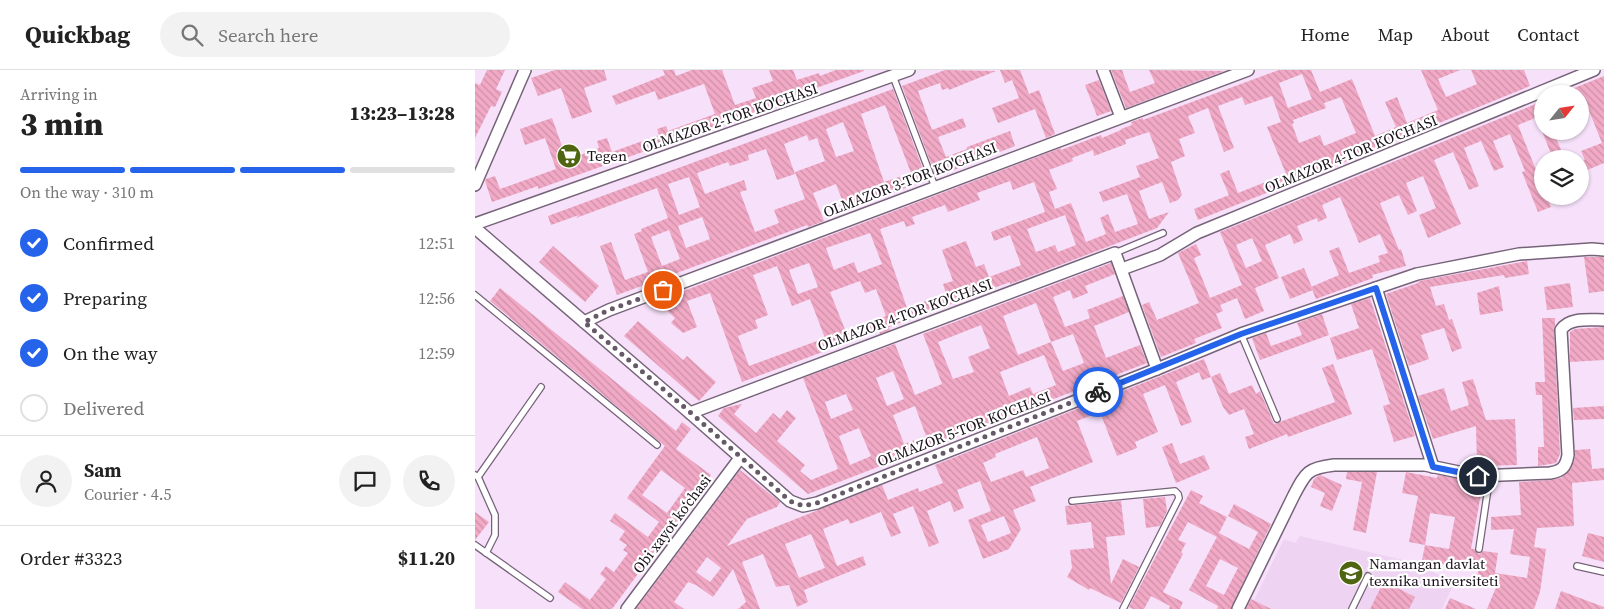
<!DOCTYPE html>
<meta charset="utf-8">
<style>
:root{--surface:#fff;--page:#f2f2f2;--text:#222;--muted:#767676;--line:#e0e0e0;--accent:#2563eb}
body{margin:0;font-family:"Source Serif 4",serif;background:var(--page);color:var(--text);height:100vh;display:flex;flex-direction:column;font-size:19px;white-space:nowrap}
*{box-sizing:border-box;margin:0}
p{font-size:16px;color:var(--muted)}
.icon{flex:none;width:28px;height:28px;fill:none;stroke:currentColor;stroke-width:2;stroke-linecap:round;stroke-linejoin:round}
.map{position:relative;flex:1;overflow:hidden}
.drawer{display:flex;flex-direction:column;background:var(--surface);width:475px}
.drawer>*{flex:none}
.needle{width:32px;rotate:60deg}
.tools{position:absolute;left:1059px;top:15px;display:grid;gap:10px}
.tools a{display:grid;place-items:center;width:55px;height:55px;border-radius:50%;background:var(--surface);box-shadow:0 1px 4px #0004;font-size:25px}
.pin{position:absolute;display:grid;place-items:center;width:42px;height:42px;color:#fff;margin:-21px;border:2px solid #fff;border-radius:50%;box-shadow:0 1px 5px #0007}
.courier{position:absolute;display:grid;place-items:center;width:50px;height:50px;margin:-25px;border:4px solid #2563eb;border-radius:50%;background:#fff;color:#222;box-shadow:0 1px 6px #0007}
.overview em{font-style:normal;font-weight:800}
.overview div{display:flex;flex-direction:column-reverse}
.overview{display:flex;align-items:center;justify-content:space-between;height:85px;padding:0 20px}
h1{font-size:32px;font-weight:800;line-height:38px}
.bar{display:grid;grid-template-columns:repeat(4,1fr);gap:8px 5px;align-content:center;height:60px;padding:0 20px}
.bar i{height:6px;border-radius:4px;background:var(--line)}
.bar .active{background:var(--accent)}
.bar p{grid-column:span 4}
.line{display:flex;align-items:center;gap:12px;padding:0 20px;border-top:1px solid var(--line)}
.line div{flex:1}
.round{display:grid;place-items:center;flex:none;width:52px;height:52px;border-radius:26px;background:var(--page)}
ol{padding:0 20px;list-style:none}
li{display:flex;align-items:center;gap:15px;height:55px}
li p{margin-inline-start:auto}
li .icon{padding:5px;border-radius:50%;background:var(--accent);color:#fff;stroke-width:4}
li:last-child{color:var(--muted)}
li i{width:28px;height:28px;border:2px solid var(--line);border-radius:50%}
header{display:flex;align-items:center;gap:30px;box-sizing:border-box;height:70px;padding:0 25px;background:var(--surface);border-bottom:1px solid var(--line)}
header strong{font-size:24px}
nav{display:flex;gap:28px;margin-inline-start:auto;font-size:18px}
.search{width:350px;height:45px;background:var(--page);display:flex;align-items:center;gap:12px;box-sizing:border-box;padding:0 18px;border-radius:28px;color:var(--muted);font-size:19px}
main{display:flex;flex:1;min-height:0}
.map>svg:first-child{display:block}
.built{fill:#eed3f2}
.building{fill:url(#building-back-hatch);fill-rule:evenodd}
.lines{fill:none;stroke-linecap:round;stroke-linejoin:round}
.lane-casing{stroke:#766379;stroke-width:8}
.street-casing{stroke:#766379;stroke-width:14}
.lane{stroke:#fff;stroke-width:5.5}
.street{stroke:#fff;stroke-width:11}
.done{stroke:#665968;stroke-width:5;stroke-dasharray:0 9}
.route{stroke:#2563eb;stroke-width:6}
.labels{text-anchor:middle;stroke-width:4.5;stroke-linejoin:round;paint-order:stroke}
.street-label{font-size:15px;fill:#18111a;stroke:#fff}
.poi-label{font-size:15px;fill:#18111a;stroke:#fff;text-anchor:start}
</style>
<header>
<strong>Quickbag</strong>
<div class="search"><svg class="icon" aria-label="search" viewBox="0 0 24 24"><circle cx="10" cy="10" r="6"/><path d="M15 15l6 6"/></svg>Search here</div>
<nav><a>Home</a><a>Map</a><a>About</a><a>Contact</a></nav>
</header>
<main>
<section class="drawer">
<div class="overview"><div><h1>3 min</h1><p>Arriving in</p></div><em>13:23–13:28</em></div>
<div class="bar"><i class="active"></i><i class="active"></i><i class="active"></i><i></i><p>On the way · 310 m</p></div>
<ol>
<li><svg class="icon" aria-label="check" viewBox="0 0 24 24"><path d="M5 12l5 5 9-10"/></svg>Confirmed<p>12:51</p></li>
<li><svg class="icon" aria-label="check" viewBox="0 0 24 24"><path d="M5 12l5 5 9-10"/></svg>Preparing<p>12:56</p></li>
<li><svg class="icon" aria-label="check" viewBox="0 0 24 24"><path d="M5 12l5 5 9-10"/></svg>On the way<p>12:59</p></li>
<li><i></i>Delivered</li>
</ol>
<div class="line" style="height:90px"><a class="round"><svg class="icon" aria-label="person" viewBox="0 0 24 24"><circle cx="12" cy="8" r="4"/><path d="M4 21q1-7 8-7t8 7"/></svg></a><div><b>Sam</b><p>Courier · 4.5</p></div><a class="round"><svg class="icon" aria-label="chat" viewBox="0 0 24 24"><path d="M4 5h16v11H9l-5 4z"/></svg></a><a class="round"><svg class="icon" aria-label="phone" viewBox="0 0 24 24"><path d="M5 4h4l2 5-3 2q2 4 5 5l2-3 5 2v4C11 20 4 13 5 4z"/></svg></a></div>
<div class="line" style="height:65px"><div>Order #3323</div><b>$11.20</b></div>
</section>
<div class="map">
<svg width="1129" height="539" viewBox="0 0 1129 539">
<defs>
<pattern id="building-back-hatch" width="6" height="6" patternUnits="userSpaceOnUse" patternTransform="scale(1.25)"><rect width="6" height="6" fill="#f1a9c5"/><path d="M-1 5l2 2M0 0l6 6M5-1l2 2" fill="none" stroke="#ce90a9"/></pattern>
</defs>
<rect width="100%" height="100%" fill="#f6e0fa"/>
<!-- built -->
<path class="built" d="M825,466L941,493L979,513L967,539H775L809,469L820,473Z"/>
<!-- building -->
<g class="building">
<path d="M12,0H30L21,19L27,22L20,37L16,36L0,68V13L5,15Z"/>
<path d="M80,0H129L132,10L109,18L117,42L97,49L86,18L63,26L56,8Z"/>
<path d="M188,0H199L201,6L217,0H247L260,35L281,28L277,18L298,11L294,0H318L322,10L344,3L345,6L361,0H389V1L316,27L317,29L63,119V116L17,132L10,111L11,109L20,106L25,119L81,99L70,68L50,75L45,59L77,48L92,90L124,78L122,71L132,68L137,82L184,65L182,59L191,56L193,61L240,44L229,14L183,30L180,21L141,35L137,26L190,5Z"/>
<path d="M470,0L521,1L474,20L473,18L467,20L465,13L443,21L457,60L488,48L491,57L463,67L471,87L492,79V77L535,61L540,76L461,107L427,16Z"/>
<path d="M525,0H545L554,24L564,20L580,64L571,68L560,39L523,53L517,38L544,28L537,10L530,13Z"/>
<path d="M636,0H647L655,22L680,13L674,0L749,1L651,38Z"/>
<path d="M804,0H836L845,22L877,9L900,66L921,57L910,32L922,27L932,53L963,40L946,0H985L963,9L971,27L1002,14L996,0H1049L1055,16L905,77V78L723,150L719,139L754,125L745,104L754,100L763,123L811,104L792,57L806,52L797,26L770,35L767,27L743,36L759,78L749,82L733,38L713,46L720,63L704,69L710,86L696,92L707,125L703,130L695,133L687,112L664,121L674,149L694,142L682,158L535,214V212L414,257L415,260L405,264L404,261L267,312L235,223L212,231L222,257L208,263L196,253L200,248L182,231L586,78V80L626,65L627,68L646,60V59L657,55L656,52L668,48V50ZM827,4L837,29L813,38L804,13ZM866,27L881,63L849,76L845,65L824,73L817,54L819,53L818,50L851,38L849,33ZM674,62L684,88L661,96L665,107L624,122L628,132L652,124L663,154L640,162L633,144L625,148L631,164L611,172L596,133L580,139L574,122L582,119L574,100L598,91L597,88L618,80L619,86L651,74L650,70ZM535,111L538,120L559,112L570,142L516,162L519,171L535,165L546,195L514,207L509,194L501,197L491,171L467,180L478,211L468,214L471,224L432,238L405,159L429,151L431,157L440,154L437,147L470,135L473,142L505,130L502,123ZM590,145L601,175L583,182L580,175L561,182L552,159ZM395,163L407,194L383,203L379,192L359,200L351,178ZM334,193L343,217L323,224L314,200ZM302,196L317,236L335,229L350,268L274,296L263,266L283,258L280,250L293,245L278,205ZM385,211L390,223L401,219L411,246L371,262L355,222Z"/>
<path d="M1129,6V93L1105,103V92L1110,90L1106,81L1127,73L1109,28L1105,30V24L1087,23Z"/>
<path d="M624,10L636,41L622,46L610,15Z"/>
<path d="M418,19L452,110L371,140L361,114L338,123L349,151L333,157L332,155L142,225L125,176L136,172L150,210L173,202L159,164L167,161L166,159L193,148L182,118L101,148L104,145L76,155L73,146ZM410,35L436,103L409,112L386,44ZM368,52L379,81L361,87L351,59ZM332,65L334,71L342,68L350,91L320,102L330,129L299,140L304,153L280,162L265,122L272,120L269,110L230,124L222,103L253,92L255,96L274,90L273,85L291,79L302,110L320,104L309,74ZM214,107L225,137L204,145L193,114ZM227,147L235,169L211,178L203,156ZM194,160L205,189L187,196L176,167Z"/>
<path d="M1068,31V45L1043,55L1063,105L1068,103V126H1072L1076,137L1063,142L1047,102L1050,101L1035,64L1018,71L1029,97L1019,101L1006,71L989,78L1004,116L994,120L978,82L959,90L986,154L953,168L944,145L961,138L948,106L931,113L942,141L933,145L924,125L905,133L924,180L926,179L931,196L897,205L898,208L841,229L836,217L864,205L854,181L864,177L874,203L905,192L903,186L913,183L905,164L884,173L865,127L847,135L852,148L843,152L842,148L822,156L828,170L819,174L815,164L790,175L804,208L780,218L789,241L770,249L762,228L745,235L748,241L741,244L747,258L719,269L721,273L686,287L667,235L674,232L682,250L724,233L703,183L721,174L726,185L719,188L735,228L767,215L745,162ZM777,168L787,191L771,198L761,175Z"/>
<path d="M1067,61H1078L1090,89H1078Z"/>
<path d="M78,176L124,216L110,232L64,192Z"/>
<path d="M1109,187H1129V221L1114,223Z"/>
<path d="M1052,191L1054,204L1030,208L1029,205L955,217L961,236L969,234L974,250L977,249L987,278L977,282L969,258L946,265L954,289L934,296L911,224L943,213L944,211Z"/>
<path d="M636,193L640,204L610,216L613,223L598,229L595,220L578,227L590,257L615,248L612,240L648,226L654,242L619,256L631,288L665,275L672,293L333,424L243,346L249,338L267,334L259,344L281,363L298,343L305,349L312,340L321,348L302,371L330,395L325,401L336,410L363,399L328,308L420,274L440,325L467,314L448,264ZM561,233L576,272L543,285L528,246ZM506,255L515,278L493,287L499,302L478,309L463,272ZM598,264L609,293L588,301L576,272ZM569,285L581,315L558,324L555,317L534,326L525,302ZM418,301L429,329L412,336L401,308ZM371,324L378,340L356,349L350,332ZM440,336L451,366L429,374L418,345ZM384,358L396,386L375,395L364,366Z"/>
<path d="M829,198L838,220L815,229L806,207Z"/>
<path d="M1095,213L1098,237L1072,240L1069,217Z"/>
<path d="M1024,216L1028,241L1005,245L1002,223Z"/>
<path d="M25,218L201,361L207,352L216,359L201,379L236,405L137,539H107L83,522L90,512L115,530L131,509L125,504L131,496L139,502L153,483L148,480L152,475L144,470L150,461L135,451L140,443L173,467L184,452L152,428L190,376L15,231ZM186,400L210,418L192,443L167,425Z"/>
<path d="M895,228L940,366L919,372L908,336L915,334L897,279L862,290L855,268L884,258L876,234Z"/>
<path d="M847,244L854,265L785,290L777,268L791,263L796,276L827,265L822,253Z"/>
<path d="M1067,248H1080V255L1079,260L1085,384L1081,393L1063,396V377H1069L1067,325H1061L1060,312H1070Z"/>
<path d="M163,251L208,290L212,286L241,312L224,331L149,266Z"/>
<path d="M1129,257V290L1095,292V262L1100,259Z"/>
<path d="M729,289L736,307L727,310L724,302L701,312L717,352L706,356L690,315L668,324L683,362L660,372L662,378L642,386L625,342L602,351L618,392L555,417L561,431L538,440L546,459L534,479L508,489L493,450L516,441L505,411L482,420L489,438L479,442L475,431L452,441L464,473L454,477L438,436L418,444L426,463L416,467L406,442L375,454L373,449L348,459L362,496L388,486L391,495L329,520L333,532L322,537L314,515L301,517L288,484L267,492L285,539H263L271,532L258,499L238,527L221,515L213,512L199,532L209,539H161L265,400L305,432L302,437L272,449L252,476L407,415L413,430L443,418L444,422L468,413L460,395ZM562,367L574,398L551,407L548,400L516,412L508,393L521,387L520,384ZM529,446L536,463L513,472L506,455ZM336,464L350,498L324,508L310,474ZM232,487L246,498L235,512L221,502Z"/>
<path d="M858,294L877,344L813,367L812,364L774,379L770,367L779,364L769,339L754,345L748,337L736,307L745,303L754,324L777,315L781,324L785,321L799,354L860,332L847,298Z"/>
<path d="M998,309L1011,350L1040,349L1042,395L1002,396L1001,356L958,369L943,326L969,318L976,341L994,335L987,312Z"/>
<path d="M1129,336V349L1099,350L1098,338Z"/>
<path d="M697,373L705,394L729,385L735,399L701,413L687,377Z"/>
<path d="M1115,379L1117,399L1129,398V410L1097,413L1099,456L1062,458L1059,477L1071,479L1065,522L1059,539H1012L1022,515L1002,512L1003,501L947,490L950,475L934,472L943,426L927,423L931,402L962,408L963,405L1008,413L996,479H999L1004,484L1008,481L1023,483L1020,503L1052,508L1055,487L1035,484L1039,459L1016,460V447L1046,445L1044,412L1075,410L1086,408L1096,399L1100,387V380ZM955,443L980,447L974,479L950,475Z"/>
<path d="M872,402H902L891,463L878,460L887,412L871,409Z"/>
<path d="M845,405L867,415L857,441L845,436L850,423L836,417L839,409Z"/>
<path d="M716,420L728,426L724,433L752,447L744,463L774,479L783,462L753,446L759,434L796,454L756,539H742L743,536L714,520L744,463L742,467L713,452L703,470L711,473L706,482L708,484L688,522L708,532L705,539H694L695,536L676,526L669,539H658L654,537ZM745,489L763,498L749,525L731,516Z"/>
<path d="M690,427L692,441L685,456L671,458L668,429Z"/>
<path d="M646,431L650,465L631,467L636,514L648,489L664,497L646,533L615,518L614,520L592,507L597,498L595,480L619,478L616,452L592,455L590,436Z"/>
<path d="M0,442L14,452L0,470Z"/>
<path d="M1113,463L1129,467V492L1107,486Z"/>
<path d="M909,511L940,527L934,539H895Z"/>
<path d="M1086,521L1129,537V539H1080Z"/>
<path d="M975,528L1001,539H970Z"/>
<path d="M776,529L796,539H771Z"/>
</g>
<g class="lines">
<defs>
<g id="lane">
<path d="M418,6L460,117"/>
<path d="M640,183L688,163"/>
<path d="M0,225L182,375"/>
<path d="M766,264L802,349"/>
<path d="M0,405L3,407L20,445V465L11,483"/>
<path d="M3,407L66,317"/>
<path d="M597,431L700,421L703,424L704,428L648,539"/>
<path d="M0,475L75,528"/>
<path d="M1004,479L1015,405"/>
<path d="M1102,496L1129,502"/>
<path d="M877,539L893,506"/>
</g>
<g id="street">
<path d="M628,0L646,47"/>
<path d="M0,115L50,0"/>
<path d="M0,154L434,0"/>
<path d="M0,158L215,343L315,431L328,436L342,433L682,299L766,264L942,204L1044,184L1117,179L1129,180"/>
<path d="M647,199L685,185L722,163L1119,0"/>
<path d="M901,218L958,397"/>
<path d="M109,252L134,240L773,0"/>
<path d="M215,343L640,183L682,299"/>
<path d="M152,539L265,388"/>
<path d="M763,539L819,425C831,402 833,398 859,395H950L1003,406L1075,403C1087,401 1091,397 1093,385L1086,260C1094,247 1115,250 1129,250"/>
</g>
</defs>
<!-- lane casing -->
<use href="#lane" class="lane-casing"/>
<!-- street casing -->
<use href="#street" class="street-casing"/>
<!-- lane -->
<use href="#lane" class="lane"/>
<!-- street -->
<use href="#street" class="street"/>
</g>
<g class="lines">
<!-- done -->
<path class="done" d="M188,220L134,240L109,252L215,342L315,431L328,436L342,433L623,322"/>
<!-- route -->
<path class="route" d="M623,322L766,264L901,218L958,397L1003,406"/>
</g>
<!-- icons -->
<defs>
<symbol id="supermarket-disc" viewBox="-11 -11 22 22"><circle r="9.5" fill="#4f6512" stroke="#fff"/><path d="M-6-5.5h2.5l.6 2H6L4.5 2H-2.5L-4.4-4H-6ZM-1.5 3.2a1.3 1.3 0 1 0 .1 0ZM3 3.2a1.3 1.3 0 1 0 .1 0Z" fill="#fff"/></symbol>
<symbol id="university-disc" viewBox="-11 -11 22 22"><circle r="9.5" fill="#4f6512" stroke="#fff"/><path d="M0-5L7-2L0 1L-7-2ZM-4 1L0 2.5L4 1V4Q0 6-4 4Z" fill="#fff"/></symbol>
</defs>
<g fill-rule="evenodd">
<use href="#supermarket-disc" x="80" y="72" width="28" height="28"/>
<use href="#university-disc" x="862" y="489" width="28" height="28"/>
</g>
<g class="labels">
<!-- street labels -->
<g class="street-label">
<text transform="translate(255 48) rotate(-19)" y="5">OLMAZOR 2-TOR KO'CHASI</text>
<text transform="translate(876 84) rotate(-22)" y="5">OLMAZOR 4-TOR KO'CHASI</text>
<text transform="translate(435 110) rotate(-21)" y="5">OLMAZOR 3-TOR KO'CHASI</text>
<text transform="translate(430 245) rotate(-20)" y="5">OLMAZOR 4-TOR KO'CHASI</text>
<text transform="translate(489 359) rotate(-21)" y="5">OLMAZOR 5-TOR KO'CHASI</text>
<text transform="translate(197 454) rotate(-53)" y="5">Obi xayot koʻchasi</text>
</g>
<!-- poi labels -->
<g class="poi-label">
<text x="112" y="91">Tegen</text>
<text x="894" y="499">Namangan davlat<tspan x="894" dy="17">texnika universiteti</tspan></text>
</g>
</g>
</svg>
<div class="tools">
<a><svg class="needle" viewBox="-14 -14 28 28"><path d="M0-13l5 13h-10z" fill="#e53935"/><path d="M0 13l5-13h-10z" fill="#767676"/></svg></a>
<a><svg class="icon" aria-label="layers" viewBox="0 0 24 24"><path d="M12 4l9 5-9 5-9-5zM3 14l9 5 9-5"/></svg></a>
</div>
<div class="pin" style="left:188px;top:220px;background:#ea580c"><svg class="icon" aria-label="bag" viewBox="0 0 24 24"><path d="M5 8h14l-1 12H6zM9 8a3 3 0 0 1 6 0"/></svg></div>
<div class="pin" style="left:1003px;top:406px;background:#1f2937"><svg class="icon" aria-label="home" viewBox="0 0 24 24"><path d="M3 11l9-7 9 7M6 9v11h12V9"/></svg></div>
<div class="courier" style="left:623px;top:322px"><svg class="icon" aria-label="bike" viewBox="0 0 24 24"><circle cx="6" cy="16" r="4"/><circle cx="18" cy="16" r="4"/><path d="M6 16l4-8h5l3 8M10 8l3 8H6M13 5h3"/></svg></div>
</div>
</main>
